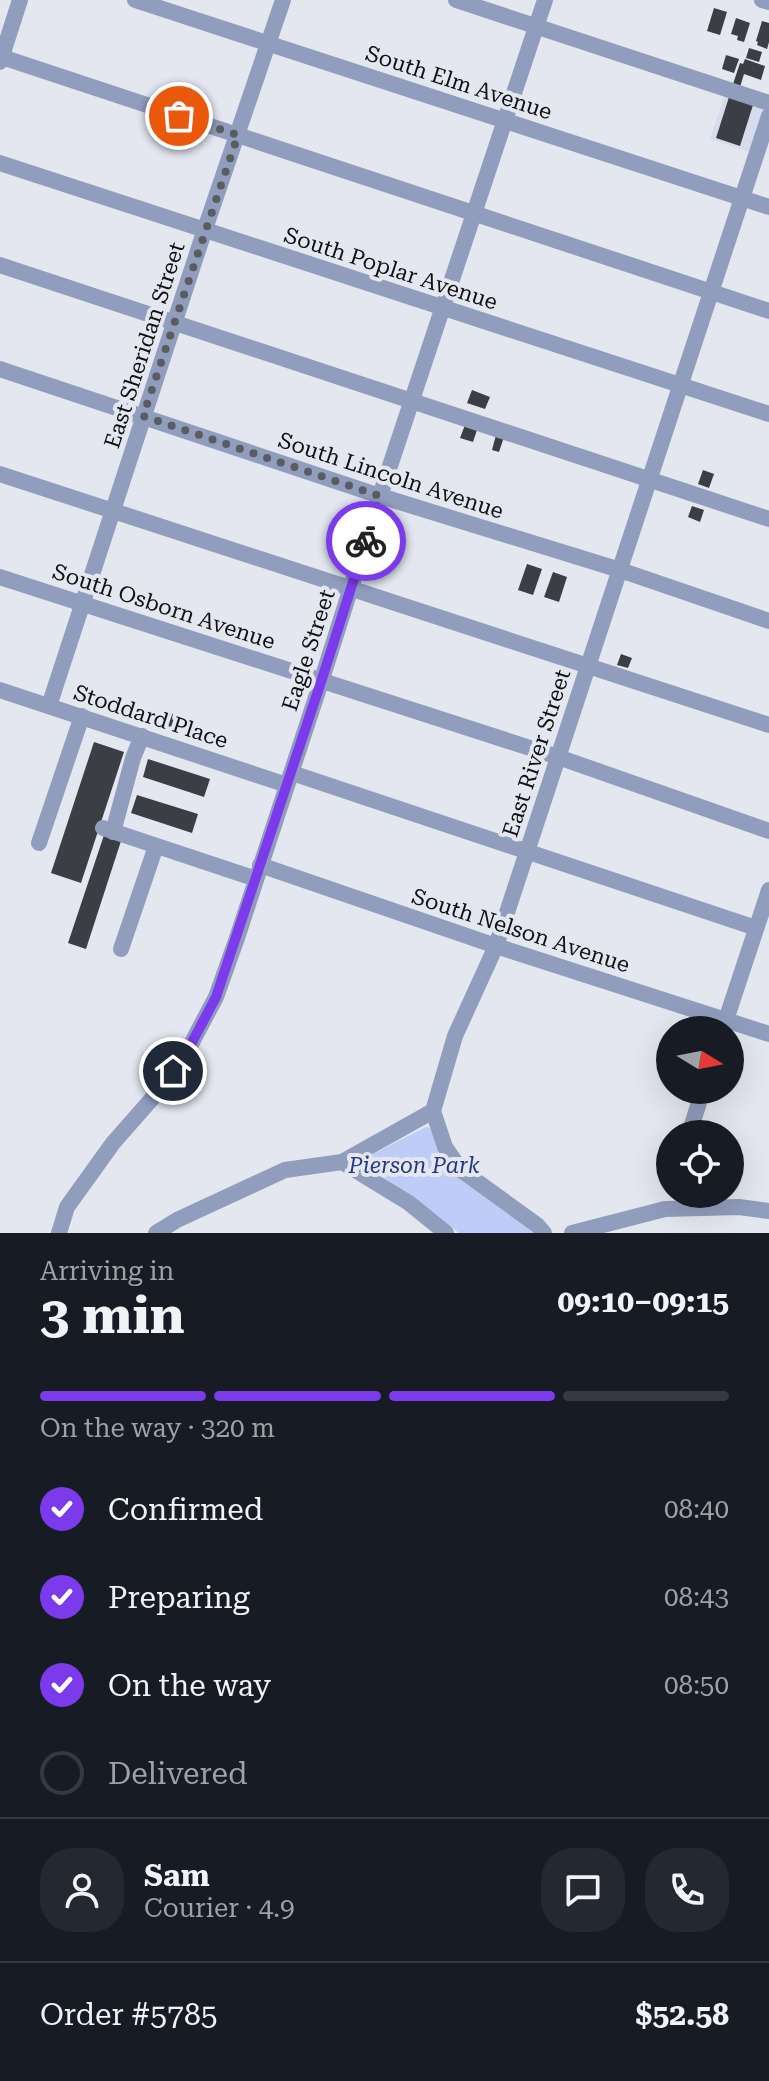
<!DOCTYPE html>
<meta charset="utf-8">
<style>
:root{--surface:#171b24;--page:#242831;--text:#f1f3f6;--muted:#9ea1a6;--line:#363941;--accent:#7c3aed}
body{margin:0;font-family:"Roboto Serif",serif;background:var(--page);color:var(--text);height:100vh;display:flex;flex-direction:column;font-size:30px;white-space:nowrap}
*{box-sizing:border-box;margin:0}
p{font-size:26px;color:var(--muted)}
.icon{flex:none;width:44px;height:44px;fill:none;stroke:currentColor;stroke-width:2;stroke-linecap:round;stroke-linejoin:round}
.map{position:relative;height:1233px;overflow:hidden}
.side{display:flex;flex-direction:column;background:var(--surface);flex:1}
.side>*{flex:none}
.needle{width:52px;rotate:100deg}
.controls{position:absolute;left:656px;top:1016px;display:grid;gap:16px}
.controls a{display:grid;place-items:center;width:88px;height:88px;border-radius:50%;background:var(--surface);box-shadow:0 8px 32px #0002;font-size:40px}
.pin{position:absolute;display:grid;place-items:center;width:68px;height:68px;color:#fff;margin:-34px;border:4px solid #fff;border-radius:50%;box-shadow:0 2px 8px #0007}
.courier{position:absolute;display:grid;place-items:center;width:80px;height:80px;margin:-40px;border:6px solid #7c3aed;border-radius:50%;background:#fff;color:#222;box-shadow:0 2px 10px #0007}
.headline em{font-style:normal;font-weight:700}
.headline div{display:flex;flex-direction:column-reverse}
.headline{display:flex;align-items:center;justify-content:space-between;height:136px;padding:0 40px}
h1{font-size:52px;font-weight:700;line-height:60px}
.bar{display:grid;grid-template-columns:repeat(4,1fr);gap:12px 8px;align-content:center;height:96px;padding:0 40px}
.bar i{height:10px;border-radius:6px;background:var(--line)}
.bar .current{background:var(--accent)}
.bar p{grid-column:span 4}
.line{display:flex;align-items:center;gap:20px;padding:0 40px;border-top:2px solid var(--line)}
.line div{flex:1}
.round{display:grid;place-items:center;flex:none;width:84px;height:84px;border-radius:32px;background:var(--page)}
ol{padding:0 40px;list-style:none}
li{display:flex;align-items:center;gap:24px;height:88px}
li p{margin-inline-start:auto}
li .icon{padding:8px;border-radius:50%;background:var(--accent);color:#fff;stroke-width:4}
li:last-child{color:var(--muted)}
li i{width:44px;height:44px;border:4px solid var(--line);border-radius:50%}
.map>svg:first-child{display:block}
.built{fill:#d6dceb}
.green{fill:#bdcdf7}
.building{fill:#3c3e45}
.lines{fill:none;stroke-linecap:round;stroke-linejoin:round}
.minor{stroke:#919dbd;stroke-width:16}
.done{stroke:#5a5c61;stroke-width:8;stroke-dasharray:0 14.4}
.route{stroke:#7c3aed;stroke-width:10}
.labels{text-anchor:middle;stroke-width:8;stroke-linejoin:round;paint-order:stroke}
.street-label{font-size:22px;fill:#101114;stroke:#e4e7f0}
.park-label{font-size:22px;font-style:italic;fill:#24388b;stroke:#e4e7f0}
</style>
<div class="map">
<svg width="769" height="1233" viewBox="0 0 769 1233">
<rect width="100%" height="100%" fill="#e4e7f0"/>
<!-- built -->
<path class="built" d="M725,94L764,107L749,152L710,139Z"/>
<!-- green -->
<path class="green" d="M426,1127L430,1128L441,1154L524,1223L533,1233H459L374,1170L354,1164Z"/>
<!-- building -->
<g class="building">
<path d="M714,8L727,12L720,35L707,31Z"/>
<path d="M736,18L750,23L744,42L737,40L738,36L731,34Z"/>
<path d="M762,21L769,23V42L767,49L757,45L758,42L756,41Z"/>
<path d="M749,48L762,52L759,62L746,58Z"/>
<path d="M726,55L739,59L734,73L722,69Z"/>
<path d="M745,59L765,66L761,80L744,74L740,87L733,84L740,63L743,64Z"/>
<path d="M729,97L753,105L740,146L716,138Z"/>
<path d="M472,390L490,397L485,409L467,403Z"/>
<path d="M465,425L477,430L473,442L460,438Z"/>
<path d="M496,435L504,437L499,452L492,450Z"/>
<path d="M703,470L714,474L709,488L698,484Z"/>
<path d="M692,506L704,510L700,522L688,517Z"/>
<path d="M527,564L542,569L533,595L518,590Z"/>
<path d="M553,572L567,577L559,602L544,597Z"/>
<path d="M621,654L632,658L628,668L617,665Z"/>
<path d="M166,712L176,715L172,728L161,724Z"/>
<path d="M94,742L124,752L81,883L51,873Z"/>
<path d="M148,759L210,779L204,797L143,777Z"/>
<path d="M137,795L198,814L192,833L131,813Z"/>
<path d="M104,835L121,841L86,949L68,943Z"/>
</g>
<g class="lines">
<!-- minor -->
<g class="minor">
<path d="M135,0L769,207"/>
<path d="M456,0L769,103"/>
<path d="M762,0L769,2"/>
<path d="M2,57L769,311"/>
<path d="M0,62L20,0"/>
<path d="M0,163L769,414"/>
<path d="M0,265L769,519"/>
<path d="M0,369L380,496L620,570L769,621"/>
<path d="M0,474L769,725"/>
<path d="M0,577L558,757L769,831"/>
<path d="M0,690L287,785"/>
<path d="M49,706L205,229L283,0"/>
<path d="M292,773L756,928"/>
<path d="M103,828L256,879"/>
<path d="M113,832L133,758L142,736"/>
<path d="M39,843L82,716"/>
<path d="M260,865L496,946L769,1034"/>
<path d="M121,949L156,846"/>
<path d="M723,1029L769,890"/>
<path d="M433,1111L445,1147L461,1170L537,1225L544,1233"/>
<path d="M689,1134L703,1090"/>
<path d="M342,1162L409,1203L446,1233"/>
<path d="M59,1233L67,1207L113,1143L157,1093L189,1048L216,997L237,938L322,679L380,496L545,0"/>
<path d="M156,1233L177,1220L285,1170L342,1162L433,1111L455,1036L496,946L769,116"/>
<path d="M572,1233L665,1209L739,1207L769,1211"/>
</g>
</g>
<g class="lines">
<!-- done -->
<path class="done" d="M179,116L238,135L143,416L380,496L366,541"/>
<!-- route -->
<path class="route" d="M173,1071L189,1048L216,997L322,679L366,541"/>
</g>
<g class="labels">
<!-- street labels -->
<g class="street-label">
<text transform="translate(459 82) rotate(18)" y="8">South Elm Avenue</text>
<text transform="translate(391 268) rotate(18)" y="8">South Poplar Avenue</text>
<text transform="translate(144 345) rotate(-72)" y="8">East Sheridan Street</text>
<text transform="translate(391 475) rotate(18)" y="8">South Lincoln Avenue</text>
<text transform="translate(164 606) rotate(18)" y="8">South Osborn Avenue</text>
<text transform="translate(308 650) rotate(-72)" y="8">Eagle Street</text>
<text transform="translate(151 716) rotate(18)" y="8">Stoddard Place</text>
<text transform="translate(536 753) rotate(-72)" y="8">East River Street</text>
<text transform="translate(521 930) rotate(18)" y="8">South Nelson Avenue</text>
</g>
<!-- park labels -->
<g class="park-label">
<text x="414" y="1173">Pierson Park</text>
</g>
</g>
</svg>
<div class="controls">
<a><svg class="needle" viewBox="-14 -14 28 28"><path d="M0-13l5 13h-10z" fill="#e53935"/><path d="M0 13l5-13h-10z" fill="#9ea1a6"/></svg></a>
<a><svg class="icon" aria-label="locate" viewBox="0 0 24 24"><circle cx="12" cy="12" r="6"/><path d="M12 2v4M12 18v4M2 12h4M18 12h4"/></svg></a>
</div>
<div class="pin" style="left:179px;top:116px;background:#ea580c"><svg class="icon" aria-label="bag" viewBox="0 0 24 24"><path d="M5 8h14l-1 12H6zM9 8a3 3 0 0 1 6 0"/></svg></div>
<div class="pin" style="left:173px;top:1071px;background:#1f2937"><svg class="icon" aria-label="home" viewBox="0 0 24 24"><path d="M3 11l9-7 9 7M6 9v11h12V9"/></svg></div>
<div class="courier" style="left:366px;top:541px"><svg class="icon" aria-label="bike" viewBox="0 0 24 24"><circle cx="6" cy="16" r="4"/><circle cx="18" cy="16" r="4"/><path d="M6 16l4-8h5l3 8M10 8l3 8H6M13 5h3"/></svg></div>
</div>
<section class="side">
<div class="headline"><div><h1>3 min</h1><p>Arriving in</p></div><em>09:10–09:15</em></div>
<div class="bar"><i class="current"></i><i class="current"></i><i class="current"></i><i></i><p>On the way · 320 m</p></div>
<ol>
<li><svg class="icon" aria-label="check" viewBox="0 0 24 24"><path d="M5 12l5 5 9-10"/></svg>Confirmed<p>08:40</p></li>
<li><svg class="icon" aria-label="check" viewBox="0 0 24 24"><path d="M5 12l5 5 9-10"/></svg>Preparing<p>08:43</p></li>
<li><svg class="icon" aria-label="check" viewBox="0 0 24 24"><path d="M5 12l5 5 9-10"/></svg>On the way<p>08:50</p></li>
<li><i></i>Delivered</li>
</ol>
<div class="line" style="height:144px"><a class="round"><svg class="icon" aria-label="person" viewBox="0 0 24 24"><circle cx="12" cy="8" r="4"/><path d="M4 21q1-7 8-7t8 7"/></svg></a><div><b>Sam</b><p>Courier · 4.9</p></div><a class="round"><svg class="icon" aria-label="chat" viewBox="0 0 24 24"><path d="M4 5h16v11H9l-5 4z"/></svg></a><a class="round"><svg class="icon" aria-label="phone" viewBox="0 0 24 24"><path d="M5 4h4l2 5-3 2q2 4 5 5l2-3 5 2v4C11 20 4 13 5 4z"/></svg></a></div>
<div class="line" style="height:104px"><div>Order #5785</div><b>$52.58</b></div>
</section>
